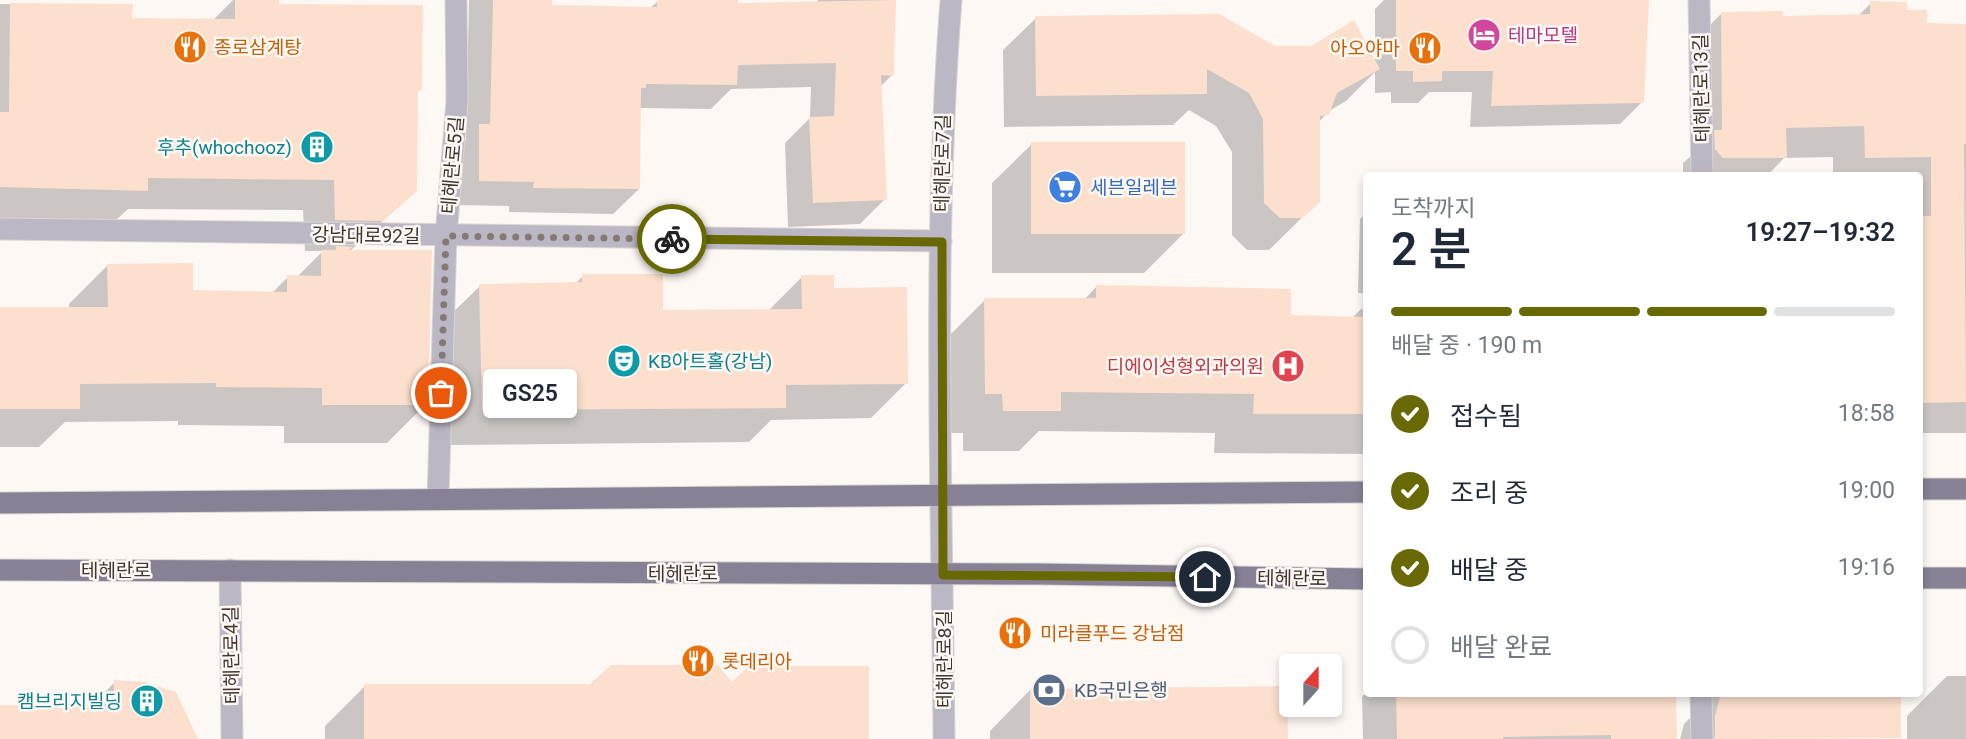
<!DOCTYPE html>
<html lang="ko">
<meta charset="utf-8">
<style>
:root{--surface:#fff;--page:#f2f2f3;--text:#1f2937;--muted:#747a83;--line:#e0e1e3;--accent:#696904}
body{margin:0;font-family:Roboto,"Noto Sans KR",sans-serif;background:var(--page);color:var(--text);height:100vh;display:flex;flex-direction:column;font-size:26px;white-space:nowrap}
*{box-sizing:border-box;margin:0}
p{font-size:23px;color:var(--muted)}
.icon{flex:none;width:38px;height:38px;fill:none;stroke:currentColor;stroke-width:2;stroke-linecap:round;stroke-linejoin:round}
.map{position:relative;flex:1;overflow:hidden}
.side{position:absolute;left:1363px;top:172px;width:560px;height:525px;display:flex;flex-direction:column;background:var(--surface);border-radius:7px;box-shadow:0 4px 10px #0003}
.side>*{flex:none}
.needle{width:46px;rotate:21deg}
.buttons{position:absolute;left:1279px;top:654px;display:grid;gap:14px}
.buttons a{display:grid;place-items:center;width:63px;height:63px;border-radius:7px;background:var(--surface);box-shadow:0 4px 10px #0003;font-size:35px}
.pin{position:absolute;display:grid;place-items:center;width:60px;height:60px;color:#fff;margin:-30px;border:4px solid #fff;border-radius:50%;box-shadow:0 2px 7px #0007}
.courier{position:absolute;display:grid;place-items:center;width:70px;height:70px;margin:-35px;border:5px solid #696904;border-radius:50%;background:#fff;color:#222;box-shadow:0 2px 9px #0007}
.bubble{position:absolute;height:49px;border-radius:7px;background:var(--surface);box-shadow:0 4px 10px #0003;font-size:23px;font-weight:600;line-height:49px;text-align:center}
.head em{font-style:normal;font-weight:600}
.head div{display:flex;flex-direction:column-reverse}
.head{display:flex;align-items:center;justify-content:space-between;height:119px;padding:0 28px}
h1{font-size:46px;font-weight:600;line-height:52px}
.bar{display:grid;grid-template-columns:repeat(4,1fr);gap:10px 7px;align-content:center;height:84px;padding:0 28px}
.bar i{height:9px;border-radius:5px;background:var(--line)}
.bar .active{background:var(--accent)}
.bar p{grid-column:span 4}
ol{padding:0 28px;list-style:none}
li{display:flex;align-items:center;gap:21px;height:77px}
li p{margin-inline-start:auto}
li .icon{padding:7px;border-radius:50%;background:var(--accent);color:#fff;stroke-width:4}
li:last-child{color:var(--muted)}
li i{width:38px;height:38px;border:4px solid var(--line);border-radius:50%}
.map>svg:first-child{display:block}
.shadow{fill:#0003}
.building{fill:#fcdfcd}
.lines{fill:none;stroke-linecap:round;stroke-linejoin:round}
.minor-casing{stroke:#dcd5d1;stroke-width:23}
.primary-casing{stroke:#dcd5d1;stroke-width:23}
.minor{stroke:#bcb7c4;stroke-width:21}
.primary{stroke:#888095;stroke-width:21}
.done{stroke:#837a74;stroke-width:7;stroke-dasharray:0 12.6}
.route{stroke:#696904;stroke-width:9}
.labels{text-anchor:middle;stroke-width:5;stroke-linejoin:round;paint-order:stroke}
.hotel-label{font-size:19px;fill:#b23c85;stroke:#fef8f5;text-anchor:start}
.food-label{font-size:19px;fill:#c56008;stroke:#fef8f5;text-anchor:start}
.street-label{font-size:19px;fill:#41362f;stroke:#fef8f5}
.culture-label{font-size:19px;fill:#0d838f;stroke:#fef8f5;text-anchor:end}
.shop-label{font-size:19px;fill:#366cbe;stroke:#fef8f5;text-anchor:start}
.health-label{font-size:19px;fill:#be3a42;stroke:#fef8f5;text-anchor:end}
.service-label{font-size:19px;fill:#4e5e75;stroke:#fef8f5;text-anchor:start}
</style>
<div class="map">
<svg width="1966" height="739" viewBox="0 0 1966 739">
<rect width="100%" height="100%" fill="#fef8f5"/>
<!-- shadow -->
<g class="shadow">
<path d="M233,0H277V6L420,89L416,94V190L349,252L426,404L387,443H284V426L178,425V421L65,422L39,447H0V309H69V304L108,265L192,292L272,293L288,277H297L323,251H305L303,210L128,209L114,222L0,218V4L131,6V20H213Z"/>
<path d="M469,0H550V7L649,9L658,1L736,5L814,4L818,0H894L892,75L880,87L885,199L860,224L788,227L785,143L810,118L811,87L731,89L711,109L639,108V189L613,214L509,212V206L455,205V151L466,140Z"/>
<path d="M1384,0H1648L1642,102L1620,124L1470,127L1472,92H1429L1418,103H1391V92L1375,93V72L1346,101L1329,111L1318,123L1319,201L1269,250H1247L1232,235V152L1216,126L1189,110L1173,125L1004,127L1003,50L1036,18L1275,47L1375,63V9Z"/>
<path d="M1871,3L1905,11L1925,25L1966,26V433H1920V175H1833V157L1784,158L1768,175H1683V163L1691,156L1690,45L1721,14L1782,18L1858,16Z"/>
<path d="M1032,144L1183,234L1144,273H992V183Z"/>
<path d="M1367,212V293H1358L1360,219Z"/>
<path d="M583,276L661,311H768L802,277L906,383L871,418L771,420L749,442L448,445L444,321L480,286L575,284Z"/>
<path d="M1097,286L1289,317L1351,319L1361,309H1367V454L1214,453L1215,433L1039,431L1019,451H963V433H946L945,340L985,300H1084Z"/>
<path d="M1947,676H1966V739H1907V716Z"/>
<path d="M115,682L191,739H0V707L88,709Z"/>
<path d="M732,685L867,739H325V726L365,686Z"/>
<path d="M1030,690L1286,739H990V731Z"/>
<path d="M1367,692L1675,693V739H1363L1362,697Z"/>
<path d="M1715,693H1899V737L1680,739L1684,724Z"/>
</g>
<!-- building -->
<g class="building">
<path d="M235,0H279V4L423,5L422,90H418L417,191L383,221L335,220L334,180L148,178V191L0,187V112H9L10,3L133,4L132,18L235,19Z"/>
<path d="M493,0H552V5L657,7V0H738V3L896,0L894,76L881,75L887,200L813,203L809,117L834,116L836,63L738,65L737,85L646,84V88H641L640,189L533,188L534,182L479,181V124H490Z"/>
<path d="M1396,0H1649L1644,103L1491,106L1493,71H1442V81L1413,82V71H1396Z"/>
<path d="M1870,1L1907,2V10H1927V23L1966,24V144H1964L1966,402L1920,403V216H1931V157L1865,158L1864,126L1786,128L1787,158H1723L1715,149L1714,130H1722L1721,12L1783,11V16L1870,14Z"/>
<path d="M1219,14L1275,46H1311L1354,20L1380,69L1337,93L1329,115L1320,116V202L1303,218H1280L1264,203L1263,119L1249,93L1207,69V94L1036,96L1035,16Z"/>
<rect x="1031" y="142" width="154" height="92"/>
<path d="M336,246L353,247L348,250H432L428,405H322V388L216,387V383L80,384V409H0V307H108L107,264L193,263V290L287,292V275L321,276V250H336Z"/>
<path d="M582,274H663V310L802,309L801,275H834V288L907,287L908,384L786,385V408L482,410L479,284L582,282Z"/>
<path d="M1096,285L1291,289V315L1367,317V414H1253L1254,394L1061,392V411H1003L1002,394H985L984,298H1096Z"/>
<path d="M611,665H718L732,682L749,666H869V739H364V684H590Z"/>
<path d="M114,680L144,682L176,692L198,739H0V705L113,707Z"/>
<path d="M1287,686L1288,739H1030V689Z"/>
<path d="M1396,693H1676L1677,739H1611V735L1503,737V739H1397Z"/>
<path d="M1721,693H1901V738L1715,739V716Z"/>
</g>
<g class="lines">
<defs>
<g id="minor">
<path d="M1699,0L1702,175"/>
<path d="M0,229L941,241"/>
<path d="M438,498L446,236L457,101L456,0"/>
<path d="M230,570L232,739"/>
<path d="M1701,693L1702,739"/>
<path d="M944,739C942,493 932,245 951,0"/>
</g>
<g id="primary">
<path d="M1920,489H1966"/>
<path d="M0,503L1367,492"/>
<path d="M0,570L1039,574L1367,579"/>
<path d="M1920,578H1966"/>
</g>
</defs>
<!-- minor casing -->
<use href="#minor" class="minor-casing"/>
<!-- primary casing -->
<use href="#primary" class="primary-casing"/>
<!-- minor -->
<use href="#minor" class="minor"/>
<!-- primary -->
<use href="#primary" class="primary"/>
</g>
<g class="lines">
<!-- done -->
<path class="done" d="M441,393L446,236L672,239"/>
<!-- route -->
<path class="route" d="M672,239L942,242L943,575L1205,577"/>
</g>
<!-- icons -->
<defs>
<symbol id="hotel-disc" viewBox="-11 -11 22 22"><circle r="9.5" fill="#d1479c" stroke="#fef8f5"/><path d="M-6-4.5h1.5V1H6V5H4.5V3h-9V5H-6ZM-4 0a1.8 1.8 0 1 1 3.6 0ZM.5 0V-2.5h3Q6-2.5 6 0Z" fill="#fff"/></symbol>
<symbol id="restaurant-disc" viewBox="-11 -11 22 22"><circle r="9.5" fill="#e8710a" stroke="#fef8f5"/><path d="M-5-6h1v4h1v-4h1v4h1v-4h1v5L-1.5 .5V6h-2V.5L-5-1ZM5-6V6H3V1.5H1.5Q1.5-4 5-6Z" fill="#fff"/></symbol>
<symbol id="building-disc" viewBox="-11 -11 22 22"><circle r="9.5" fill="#0f9aa8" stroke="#fef8f5"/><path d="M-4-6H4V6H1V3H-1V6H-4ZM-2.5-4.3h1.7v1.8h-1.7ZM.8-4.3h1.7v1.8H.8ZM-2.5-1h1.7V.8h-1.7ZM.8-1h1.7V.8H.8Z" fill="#fff"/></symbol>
<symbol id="supermarket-disc" viewBox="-11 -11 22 22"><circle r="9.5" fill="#3f7fe0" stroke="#fef8f5"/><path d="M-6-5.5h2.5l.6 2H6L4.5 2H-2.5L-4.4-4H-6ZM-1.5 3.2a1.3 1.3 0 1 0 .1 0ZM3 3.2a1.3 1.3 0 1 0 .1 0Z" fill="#fff"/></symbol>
<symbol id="theatre-disc" viewBox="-11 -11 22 22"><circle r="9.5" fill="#0f9aa8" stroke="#fef8f5"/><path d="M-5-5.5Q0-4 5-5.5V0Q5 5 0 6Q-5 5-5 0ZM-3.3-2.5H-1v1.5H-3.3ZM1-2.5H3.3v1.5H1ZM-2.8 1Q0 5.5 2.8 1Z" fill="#fff"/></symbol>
<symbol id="hospital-disc" viewBox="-11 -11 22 22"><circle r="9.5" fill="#e0444e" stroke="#fef8f5"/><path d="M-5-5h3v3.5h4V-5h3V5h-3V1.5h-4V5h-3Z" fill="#fff"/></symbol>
<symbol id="bank-disc" viewBox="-11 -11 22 22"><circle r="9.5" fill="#5c6f8a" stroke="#fef8f5"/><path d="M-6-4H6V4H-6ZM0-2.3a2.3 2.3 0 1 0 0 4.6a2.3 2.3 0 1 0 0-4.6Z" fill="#fff"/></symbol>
</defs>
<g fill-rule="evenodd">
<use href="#hotel-disc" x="1465" y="16" width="38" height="38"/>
<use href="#restaurant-disc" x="171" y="28" width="38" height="38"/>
<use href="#restaurant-disc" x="1406" y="29" width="38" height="38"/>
<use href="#building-disc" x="298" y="128" width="38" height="38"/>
<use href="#supermarket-disc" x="1046" y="168" width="38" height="38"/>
<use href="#theatre-disc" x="605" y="342" width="38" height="38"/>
<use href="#hospital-disc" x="1269" y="347" width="38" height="38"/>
<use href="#restaurant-disc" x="996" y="614" width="38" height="38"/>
<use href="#restaurant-disc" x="679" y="642" width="38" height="38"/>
<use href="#bank-disc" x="1030" y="671" width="38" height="38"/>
<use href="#building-disc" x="128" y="682" width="38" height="38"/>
</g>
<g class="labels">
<!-- hotel labels -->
<g class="hotel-label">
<text x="1508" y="42">테마모텔</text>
</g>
<!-- food labels -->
<g class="food-label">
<text x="214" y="54">종로삼계탕</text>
<text x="1400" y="55" text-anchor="end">아오야마</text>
<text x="1040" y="640">미라클푸드 강남점</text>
<text x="722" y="668">롯데리아</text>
</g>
<!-- street labels -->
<g class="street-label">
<text transform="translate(1701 88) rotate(-91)" y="7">테헤란로13길</text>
<text transform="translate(942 163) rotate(-89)" y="7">테헤란로7길</text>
<text transform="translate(452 165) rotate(-85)" y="7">테헤란로5길</text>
<text transform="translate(366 235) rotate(1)" y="7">강남대로92길</text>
<text x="116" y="577">테헤란로</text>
<text x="683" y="580">테헤란로</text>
<text transform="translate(1292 578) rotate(1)" y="7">테헤란로</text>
<text transform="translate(231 655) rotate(-91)" y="7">테헤란로4길</text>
<text transform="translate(944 659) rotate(-90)" y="7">테헤란로8길</text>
</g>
<!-- culture labels -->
<g class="culture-label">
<text x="292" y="154">후추(whochooz)</text>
<text x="648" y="368" text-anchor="start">KB아트홀(강남)</text>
<text x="122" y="708">캠브리지빌딩</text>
</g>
<!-- shop labels -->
<g class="shop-label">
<text x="1090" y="194">세븐일레븐</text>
</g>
<!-- health labels -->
<g class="health-label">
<text x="1264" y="373">디에이성형외과의원</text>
</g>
<!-- service labels -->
<g class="service-label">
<text x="1074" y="697">KB국민은행</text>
</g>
</g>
</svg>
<div class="buttons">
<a><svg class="needle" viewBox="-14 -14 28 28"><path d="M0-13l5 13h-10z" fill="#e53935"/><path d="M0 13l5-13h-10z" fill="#747a83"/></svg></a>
</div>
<div class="pin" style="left:441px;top:393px;background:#ea580c"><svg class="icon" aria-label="bag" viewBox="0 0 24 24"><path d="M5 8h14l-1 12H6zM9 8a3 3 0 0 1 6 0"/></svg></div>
<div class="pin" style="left:1205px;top:577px;background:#1f2937"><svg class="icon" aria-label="home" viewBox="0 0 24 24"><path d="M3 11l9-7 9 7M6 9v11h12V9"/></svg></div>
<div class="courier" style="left:672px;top:239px"><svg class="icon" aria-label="bike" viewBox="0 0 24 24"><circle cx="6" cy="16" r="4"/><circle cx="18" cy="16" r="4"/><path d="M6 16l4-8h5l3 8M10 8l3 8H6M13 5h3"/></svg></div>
<div class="bubble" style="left:483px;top:369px;width:94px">GS25</div>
<section class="side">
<div class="head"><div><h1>2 분</h1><p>도착까지</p></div><em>19:27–19:32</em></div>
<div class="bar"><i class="active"></i><i class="active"></i><i class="active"></i><i></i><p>배달 중 · 190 m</p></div>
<ol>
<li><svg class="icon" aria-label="check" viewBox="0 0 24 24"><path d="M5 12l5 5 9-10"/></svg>접수됨<p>18:58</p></li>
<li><svg class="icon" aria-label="check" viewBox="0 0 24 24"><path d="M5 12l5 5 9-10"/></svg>조리 중<p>19:00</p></li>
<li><svg class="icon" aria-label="check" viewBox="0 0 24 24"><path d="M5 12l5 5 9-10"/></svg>배달 중<p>19:16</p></li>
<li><i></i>배달 완료</li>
</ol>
</section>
</div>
